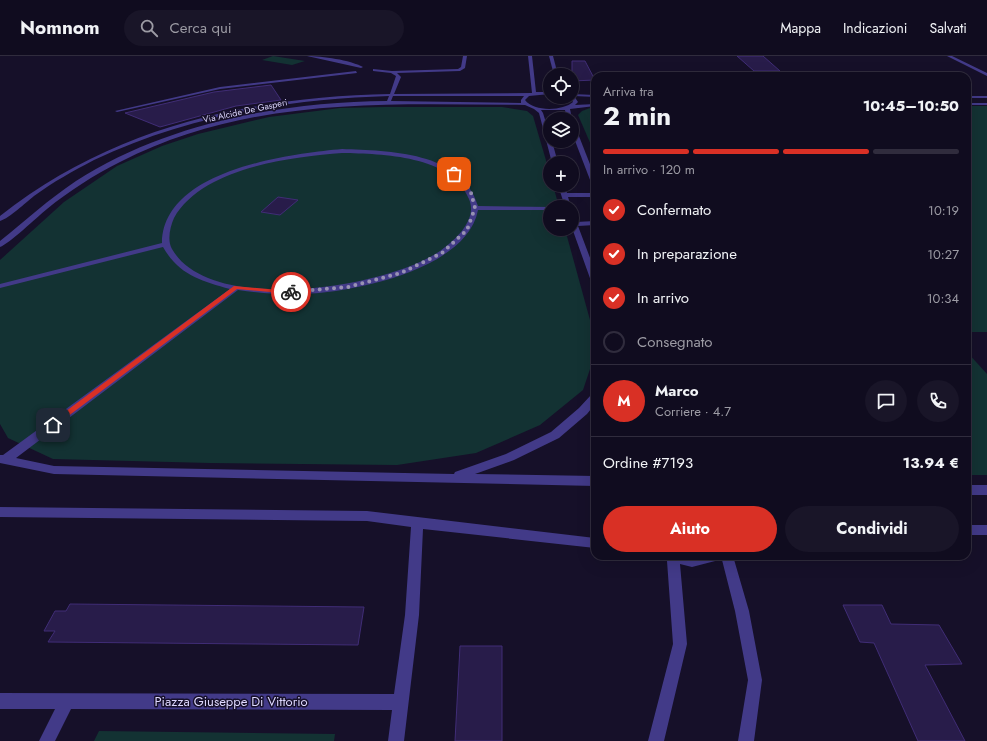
<!DOCTYPE html>
<html lang="it">
<meta charset="utf-8">
<style>
:root{--surface:#100c1f;--page:#191528;--text:#f1f3f6;--muted:#9c9ba4;--line:#302c3d;--accent:#d93025}
body{margin:0;font-family:Jost,sans-serif;background:var(--page);color:var(--text);height:100vh;display:flex;flex-direction:column;font-size:15px;white-space:nowrap}
*{box-sizing:border-box;margin:0}
p{font-size:13px;color:var(--muted)}
.icon{flex:none;width:22px;height:22px;fill:none;stroke:currentColor;stroke-width:2;stroke-linecap:round;stroke-linejoin:round}
.map{position:relative;flex:1;overflow:hidden}
.side{position:absolute;left:591px;top:16px;width:380px;height:488px;display:flex;flex-direction:column;background:var(--surface);border-radius:12px;box-shadow:0 4px 16px #0002,0 0 0 1px var(--line)}
.side>*{flex:none}
.controls{position:absolute;left:543px;top:12px;display:grid;gap:8px}
.controls a{display:grid;place-items:center;width:36px;height:36px;border-radius:50%;background:var(--surface);box-shadow:0 4px 16px #0002,0 0 0 1px var(--line);font-size:20px}
.pin{position:absolute;display:grid;place-items:center;width:34px;height:34px;color:#fff;margin:-17px;border-radius:8px;box-shadow:0 2px 6px #0006}
.courier{position:absolute;display:grid;place-items:center;width:40px;height:40px;margin:-20px;border:3px solid #d93025;border-radius:50%;background:#fff;color:#222;box-shadow:0 1px 5px #0007}
.summary em{font-style:normal;font-weight:700}
.summary div{display:flex;flex-direction:column-reverse}
.summary{display:flex;align-items:center;justify-content:space-between;height:68px;padding:0 12px}
h1{font-size:26px;font-weight:700;line-height:30px}
.bar{display:grid;grid-template-columns:repeat(4,1fr);gap:6px 4px;align-content:center;height:48px;padding:0 12px}
.bar i{height:5px;border-radius:3px;background:var(--line)}
.bar .on{background:var(--accent)}
.bar p{grid-column:span 4}
.line{display:flex;align-items:center;gap:10px;padding:0 12px;border-top:1px solid var(--line)}
.line div{flex:1}
.round{display:grid;place-items:center;flex:none;width:42px;height:42px;border-radius:21px;background:var(--page)}
ol{padding:0 12px;list-style:none}
li{display:flex;align-items:center;gap:12px;height:44px}
li p{margin-inline-start:auto}
li .icon{padding:4px;border-radius:50%;background:var(--accent);color:#fff;stroke-width:4}
li:last-child{color:var(--muted)}
li i{width:22px;height:22px;border:2px solid var(--line);border-radius:50%}
.action{display:flex;gap:8px;margin-top:auto;padding:8px 12px}
.action a{flex:1;height:46px;border-radius:24px;background:var(--accent);color:#fff;font-size:16px;font-weight:700;line-height:46px;text-align:center}
.action a+a{background:var(--page);color:var(--text)}
header{display:flex;align-items:center;gap:24px;box-sizing:border-box;height:56px;padding:0 20px;background:var(--surface);border-bottom:1px solid var(--line)}
header strong{font-size:19px}
nav{display:flex;gap:22px;margin-inline-start:auto;font-size:14px}
.search{width:280px;height:36px;background:var(--page);display:flex;align-items:center;gap:10px;box-sizing:border-box;padding:0 14px;border-radius:22px;color:var(--muted);font-size:15px}
.map>svg:first-child{display:block}
.green{fill:#133233}
.building{fill:#281c4a;stroke:#402d76}
.lines{fill:none;stroke-linecap:round;stroke-linejoin:round}
.street{fill:#423a88;fill-rule:evenodd}
.route{fill:#d93025}
.done{stroke:#9892b4;stroke-width:4;stroke-dasharray:0 7.2}
.labels{text-anchor:middle;stroke-width:3;stroke-linejoin:round;paint-order:stroke}
.far-street-label{font-size:9px;fill:#ded8ff;stroke:#161029}
.near-street-label{font-size:13px;fill:#ded8ff;stroke:#161029}
</style>
<header>
<strong>Nomnom</strong>
<div class="search"><svg class="icon" aria-label="search" viewBox="0 0 24 24"><circle cx="10" cy="10" r="6"/><path d="M15 15l6 6"/></svg>Cerca qui</div>
<nav><a>Mappa</a><a>Indicazioni</a><a>Salvati</a></nav>
</header>
<div class="map">
<svg width="987" height="685" viewBox="0 0 987 685">
<rect width="100%" height="100%" fill="#161029"/>
<!-- green -->
<g class="green">
<path d="M273,0L305,5L292,9L262,4Z"/>
<rect x="967" y="50" width="20" height="226"/>
<path d="M384,51H502L527,55L533,60L550,118V129H553L559,151H550V173H565L590,264L595,298L583,334L540,369L476,397L397,409L210,407L53,403L8,382L0,368V204L64,146L117,110L162,90L198,78L269,61L340,52Z"/>
<path d="M590,52H595V98L578,59L582,55Z"/>
<path d="M967,296L987,318V419H967Z"/>
<path d="M99,675L335,678L334,685H94Z"/>
</g>
<!-- building -->
<g class="building">
<path d="M737,0H763L780,15H754Z"/>
<path d="M572,5H585L595,24L572,25Z"/>
<path d="M271,29L281,44L236,50L160,71L125,57L214,36Z"/>
<path d="M278,141L298,144L280,159L261,156Z"/>
<path d="M70,548L364,551L358,589L48,586L55,575H44L55,555H66Z"/>
<path d="M843,549H882L891,568L939,569L962,608L925,609L965,685H918L874,587L860,586Z"/>
<path d="M460,590H502V685H455Z"/>
</g>
<g class="lines">
<!-- street -->
<g class="street">
<path d="M307,0C322,0 350,4 363,11L361,12Z"/>
<path d="M463,0H467L465,12L460,15L397,17L401,21L394,38L532,37L528,0H532L536,36H550V38L529,40L525,44C534,56 563,55 573,46L570,41H572V38L595,39V41L574,40L578,46L575,49L595,48V50L570,53L572,63H566L565,54H541L543,57L550,80V85H552L558,107H552L539,57L534,53L525,49C385,48 250,40 120,106C94,119 69,135 47,153C37,161 9,188 0,191V185C25,165 49,143 76,125C166,67 281,46 387,45L389,40C287,43 186,60 94,104C73,115 53,126 34,140C25,147 10,162 0,165V160C113,71 248,41 390,38L396,20L391,17L373,15V13L392,15L458,13L461,11ZM393,40H524L521,44V47L391,45Z"/>
<path d="M549,0H553L558,19H554Z"/>
<path d="M947,0H952L987,17V20Z"/>
<path d="M356,15L357,17L220,33L117,56L115,55L220,31Z"/>
<rect x="967" y="40" width="20" height="2"/>
<rect x="967" y="47" width="20" height="2"/>
<path d="M572,68L575,70L595,121V131L592,129L572,77Z"/>
<path d="M342,93C389,95 462,95 478,150L553,151H550V154H478C467,213 355,236 305,238C282,239 260,237 238,234L16,402L54,410L454,418L455,416L506,398L551,376L579,352L591,339L595,338V348L587,358L559,382L514,404L475,418L595,420V430L54,418L0,407V399H3L230,233C201,225 179,219 163,191L0,232V228L162,187C163,114 288,98 342,93ZM342,97C383,98 451,99 469,143C478,164 455,184 440,195C387,232 210,260 172,193C167,185 170,171 174,162C202,112 290,101 342,97Z"/>
<path d="M558,129H564L567,137H595V141H568L571,151H565Z"/>
<path d="M572,161L574,162L576,166L595,165V169L578,170L595,215V227L591,225L572,172Z"/>
<rect x="967" y="429" width="20" height="10"/>
<path d="M0,451L367,455L595,482V492L423,473L419,559L404,685H388L392,654L71,653L55,685H39L55,653H0V637L394,638L405,559L411,471L367,465L0,461Z"/>
<rect x="967" y="469" width="20" height="10"/>
<path d="M662,500H720L719,504L692,511L680,508L687,588L664,685H648L673,588L667,505L663,504Z"/>
<path d="M721,500H733L749,555L762,624L754,685H738L748,624L735,555Z"/>
</g>
</g>
<!-- route -->
<path class="route" d="M234,230L291,235L293,236L291,238L237,233L55,370H50V367Z"/>
<g class="lines">
<!-- done -->
<path class="done" d="M291,236L348,231L401,217L442,197L467,174L475,152L470,133L454,118"/>
</g>
<g class="labels">
<!-- far-street labels -->
<g class="far-street-label">
<text transform="translate(245 55) rotate(-12)" y="3">Via Alcide De Gasperi</text>
</g>
<!-- near-street labels -->
<g class="near-street-label">
<text x="231" y="650">Piazza Giuseppe Di Vittorio</text>
</g>
</g>
</svg>
<div class="controls">
<a><svg class="icon" aria-label="locate" viewBox="0 0 24 24"><circle cx="12" cy="12" r="6"/><path d="M12 2v4M12 18v4M2 12h4M18 12h4"/></svg></a>
<a><svg class="icon" aria-label="layers" viewBox="0 0 24 24"><path d="M12 4l9 5-9 5-9-5zM3 14l9 5 9-5"/></svg></a>
<a>+</a>
<a>−</a>
</div>
<div class="pin" style="left:454px;top:118px;background:#ea580c"><svg class="icon" aria-label="bag" viewBox="0 0 24 24"><path d="M5 8h14l-1 12H6zM9 8a3 3 0 0 1 6 0"/></svg></div>
<div class="pin" style="left:53px;top:369px;background:#1f2937"><svg class="icon" aria-label="home" viewBox="0 0 24 24"><path d="M3 11l9-7 9 7M6 9v11h12V9"/></svg></div>
<div class="courier" style="left:291px;top:236px"><svg class="icon" aria-label="bike" viewBox="0 0 24 24"><circle cx="6" cy="16" r="4"/><circle cx="18" cy="16" r="4"/><path d="M6 16l4-8h5l3 8M10 8l3 8H6M13 5h3"/></svg></div>
<section class="side">
<div class="summary"><div><h1>2 min</h1><p>Arriva tra</p></div><em>10:45–10:50</em></div>
<div class="bar"><i class="on"></i><i class="on"></i><i class="on"></i><i></i><p>In arrivo · 120 m</p></div>
<ol>
<li><svg class="icon" aria-label="check" viewBox="0 0 24 24"><path d="M5 12l5 5 9-10"/></svg>Confermato<p>10:19</p></li>
<li><svg class="icon" aria-label="check" viewBox="0 0 24 24"><path d="M5 12l5 5 9-10"/></svg>In preparazione<p>10:27</p></li>
<li><svg class="icon" aria-label="check" viewBox="0 0 24 24"><path d="M5 12l5 5 9-10"/></svg>In arrivo<p>10:34</p></li>
<li><i></i>Consegnato</li>
</ol>
<div class="line" style="height:72px"><b class="round" style="background:var(--accent);color:#fff">M</b><div><b>Marco</b><p>Corriere · 4.7</p></div><a class="round"><svg class="icon" aria-label="chat" viewBox="0 0 24 24"><path d="M4 5h16v11H9l-5 4z"/></svg></a><a class="round"><svg class="icon" aria-label="phone" viewBox="0 0 24 24"><path d="M5 4h4l2 5-3 2q2 4 5 5l2-3 5 2v4C11 20 4 13 5 4z"/></svg></a></div>
<div class="line" style="height:52px"><div>Ordine #7193</div><b>13.94 €</b></div>
<div class="action"><a>Aiuto</a><a>Condividi</a></div>
</section>
</div>
